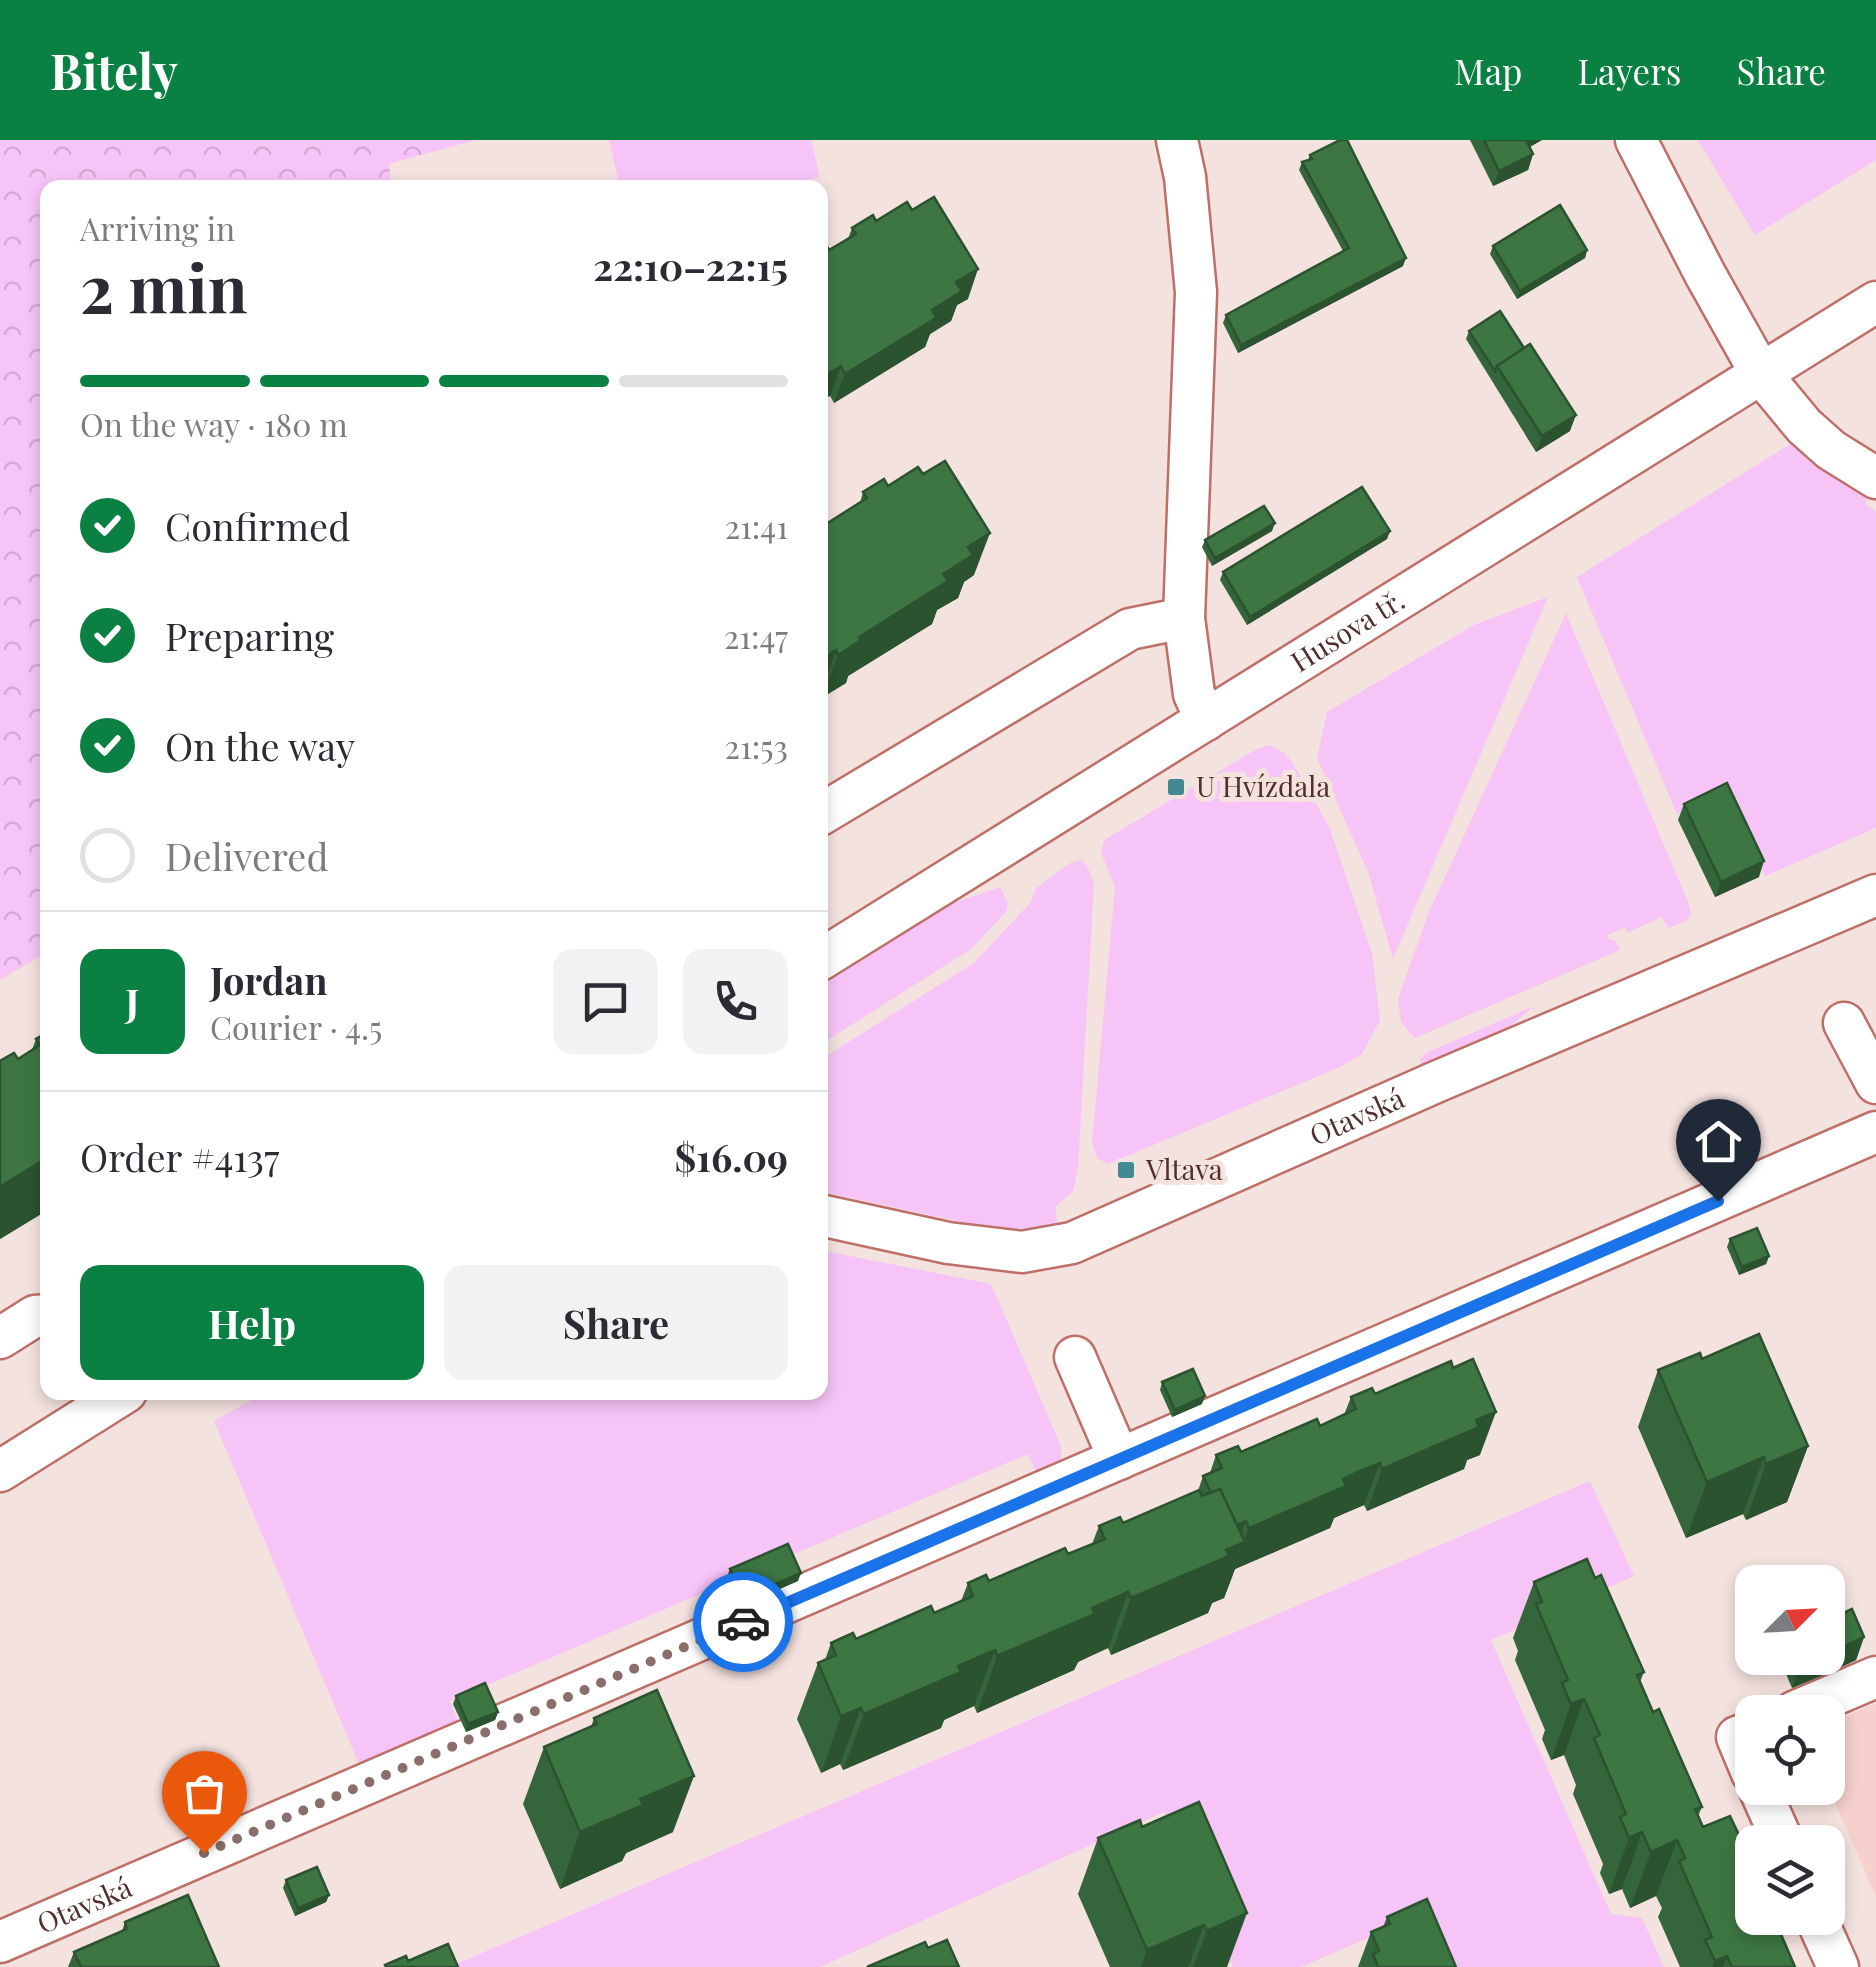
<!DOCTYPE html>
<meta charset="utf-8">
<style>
:root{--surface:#fff;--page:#f2f2f3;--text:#2b2b33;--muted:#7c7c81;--line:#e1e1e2;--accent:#0b8043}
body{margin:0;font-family:"Playfair Display",serif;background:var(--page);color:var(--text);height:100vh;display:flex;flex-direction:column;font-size:38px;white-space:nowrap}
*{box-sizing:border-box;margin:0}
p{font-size:32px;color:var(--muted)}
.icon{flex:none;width:55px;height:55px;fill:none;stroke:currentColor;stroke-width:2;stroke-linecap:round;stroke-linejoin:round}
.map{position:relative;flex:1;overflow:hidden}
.drawer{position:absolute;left:40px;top:40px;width:788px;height:1220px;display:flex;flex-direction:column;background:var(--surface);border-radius:20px;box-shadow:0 5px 15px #0003}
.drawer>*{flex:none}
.needle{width:65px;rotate:66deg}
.fabs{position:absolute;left:1735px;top:1425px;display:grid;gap:20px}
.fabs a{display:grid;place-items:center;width:110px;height:110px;border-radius:20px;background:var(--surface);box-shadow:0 5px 15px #0003;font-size:50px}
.pin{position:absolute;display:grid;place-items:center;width:85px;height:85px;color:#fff;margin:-102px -42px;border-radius:50% 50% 50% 0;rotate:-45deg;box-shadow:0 0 10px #0007}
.pin .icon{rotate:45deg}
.courier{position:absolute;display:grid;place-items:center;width:100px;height:100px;margin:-50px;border:8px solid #1a73e8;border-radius:50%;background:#fff;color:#222;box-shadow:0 2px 12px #0007}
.headline em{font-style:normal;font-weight:700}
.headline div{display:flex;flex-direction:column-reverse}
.headline{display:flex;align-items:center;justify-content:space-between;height:170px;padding:0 40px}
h1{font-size:65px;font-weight:700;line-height:75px}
.bar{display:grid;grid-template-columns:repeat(4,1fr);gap:15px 10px;align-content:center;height:120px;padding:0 40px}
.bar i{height:12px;border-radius:8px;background:var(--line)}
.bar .active{background:var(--accent)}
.bar p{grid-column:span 4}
.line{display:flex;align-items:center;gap:25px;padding:0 40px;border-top:2px solid var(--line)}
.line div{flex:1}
.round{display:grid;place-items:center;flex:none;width:105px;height:105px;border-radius:20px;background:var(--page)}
ol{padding:0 40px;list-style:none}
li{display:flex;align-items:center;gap:30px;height:110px}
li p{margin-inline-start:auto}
li .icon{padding:10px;border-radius:50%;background:var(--accent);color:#fff;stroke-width:4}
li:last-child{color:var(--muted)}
li i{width:55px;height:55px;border:5px solid var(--line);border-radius:50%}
.button{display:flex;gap:20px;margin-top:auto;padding:20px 40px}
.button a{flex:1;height:115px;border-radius:20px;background:var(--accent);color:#fff;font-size:40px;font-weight:700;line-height:115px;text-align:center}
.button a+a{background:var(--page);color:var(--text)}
header{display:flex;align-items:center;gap:60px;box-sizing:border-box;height:140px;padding:0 50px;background:var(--accent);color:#fff}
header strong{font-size:48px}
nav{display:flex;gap:55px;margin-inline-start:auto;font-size:35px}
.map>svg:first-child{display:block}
.built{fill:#f6d0cc}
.green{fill:#f7c4f8}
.forest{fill:url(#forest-crowns)}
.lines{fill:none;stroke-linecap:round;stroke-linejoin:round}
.minor-casing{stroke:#bd6f68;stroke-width:45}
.minor{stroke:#fff;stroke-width:40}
.wall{fill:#35653a}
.shaded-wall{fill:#2b532f}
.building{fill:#3e7643;stroke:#2b532f;stroke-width:2.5}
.done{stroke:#8a6e6b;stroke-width:10;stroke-dasharray:0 18}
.route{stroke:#1a73e8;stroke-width:12}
.poi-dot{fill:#428991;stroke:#f4e2df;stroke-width:4}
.labels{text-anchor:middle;stroke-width:10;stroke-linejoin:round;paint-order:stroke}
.street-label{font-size:28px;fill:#512f2c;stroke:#f4e2df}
.poi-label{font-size:28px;fill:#512f2c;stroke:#f4e2df;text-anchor:start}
</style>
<header>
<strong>Bitely</strong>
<nav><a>Map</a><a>Layers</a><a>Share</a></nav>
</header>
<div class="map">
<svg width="1876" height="1827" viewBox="0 0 1876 1827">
<defs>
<pattern id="forest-crowns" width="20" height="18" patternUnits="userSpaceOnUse" patternTransform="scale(2.5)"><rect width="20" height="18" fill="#f7c4f8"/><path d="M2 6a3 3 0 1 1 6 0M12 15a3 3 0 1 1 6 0" fill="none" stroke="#d6a9d5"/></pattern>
</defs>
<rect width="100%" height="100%" fill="#f4e2df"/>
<!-- built -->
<path class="built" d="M1876,1563V1757L1828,1646V1584Z"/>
<!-- green -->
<g class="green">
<path d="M609,0H811L820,37L775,48L620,47Z"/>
<path d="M1698,0H1876V20L1755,95Z"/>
<path d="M1792,303L1874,346L1865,363L1876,372V688L1765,736L1726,651L1677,674L1577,437Z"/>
<path d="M1548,457L1393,819L1368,732L1317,618L1327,572L1474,485Z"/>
<path d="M1566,473L1688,762L1691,774L1685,782L1668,788L1662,777L1627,793L1625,787L1606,796L1609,799L1615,800L1620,810L1415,898L1401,882L1398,859L1428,774Z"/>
<path d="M1270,605L1286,614L1299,633L1330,689L1372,813L1380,880L1362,914L1340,927L1108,1024L1097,1018L1092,1003L1115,747L1101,713L1104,700L1257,609Z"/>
<path d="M1081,720L1087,726L1094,743L1078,1028L1073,1051L1055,1067L1058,1085L1018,1089L980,1086L820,1051V920L974,823L1031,762L1036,748L1072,722Z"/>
<path d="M1000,747L1008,763L1006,772L971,809L820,905V839L936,769Z"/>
<path d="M1534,866L1501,894L1423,933L1420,918L1428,912Z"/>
<path d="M820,1110L991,1144L1061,1306C1063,1325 1058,1334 1041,1342L1028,1314L450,1561L463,1594L367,1643L214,1281L266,1252H820Z"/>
<path d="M1590,1341L1634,1436L1491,1500L1611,1774L1642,1778L1664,1827H1428L1407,1781L1301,1827H1233L1164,1672L820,1827H449Z"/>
</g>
<!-- forest -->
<path class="forest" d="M0,0H475L389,24L391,47L48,48L47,812L0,840Z"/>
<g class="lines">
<defs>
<g id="minor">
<path d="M1177,0L1185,37L1196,152L1184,478L1194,554L1206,580"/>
<path d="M1636,0L1705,134L1761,234L1804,286L1831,310L1876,338"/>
<path d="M820,675L1130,489L1184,478"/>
<path id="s1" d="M820,820L1876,162"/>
<path d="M1844,883L1876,943"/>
<path id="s2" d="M820,1075L948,1103L1022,1112L1072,1103L1436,942L1876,755"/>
<path d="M0,1198L35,1176L48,1175"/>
<path d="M1075,1217L1119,1319"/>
<path d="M0,1331L126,1252"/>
<path d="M1794,1572L1876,1537"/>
<path d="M1752,1591L1737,1597L1752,1633"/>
<path d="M1759,1648L1783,1702"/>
<path d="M1816,1778L1838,1827"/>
<path id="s3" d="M0,1802L1876,992"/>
</g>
</defs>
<!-- minor casing -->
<use href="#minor" class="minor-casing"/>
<!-- minor -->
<use href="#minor" class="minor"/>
</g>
<!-- wall -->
<g class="wall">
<path d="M1470,0H1542L1530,7L1533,14L1528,30L1493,46Z"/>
<path d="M1310,15L1403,126L1238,213L1223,183L1226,175L1343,111L1299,30L1302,22L1308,20Z"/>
<path d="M876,81L968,159L957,165L951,181L930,194L925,207L834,263L830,256L829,110L848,99L852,88Z"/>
<path d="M1493,106L1587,110L1585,118L1517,159L1490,114Z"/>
<path d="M1469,191L1570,291L1536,312L1466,199Z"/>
<path d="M888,346L974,435L964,442L958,458L937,470L932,484L848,536L846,543L823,557L821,553L823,386L860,363L863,352Z"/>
<path d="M1272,391L1212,426L1202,407L1205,400Z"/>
<path d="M1387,399L1247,485L1220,440L1223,432Z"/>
<path d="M1684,664L1759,737L1715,757L1678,680Z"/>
<path d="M48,878V1066L46,1071L0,1099V921L18,919L32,910L36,899L41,896Z"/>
<path d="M1730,1099L1769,1116L1766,1124L1739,1135L1727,1107Z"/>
<path d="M1702,1219L1808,1306L1787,1362L1746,1380L1743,1374L1686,1398L1638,1287L1658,1230Z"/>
<path d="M1162,1242L1202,1264L1172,1277L1160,1250Z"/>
<path d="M1375,1254L1480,1315L1467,1320L1464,1329L1367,1371L1364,1365L1345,1373L1334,1378L1330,1388L1235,1429L1224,1458L1212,1463L1208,1473L1111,1515L1108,1508L1090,1516L1078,1522L1074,1530L977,1573L974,1566L944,1580L941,1588L843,1630L840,1624L821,1633L797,1579L818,1523L825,1520L831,1503L856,1499L934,1473L961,1461L968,1443L989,1441L1068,1414L1092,1404L1099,1386L1123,1383L1198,1351L1203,1336L1210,1333L1216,1315L1241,1312L1320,1286L1344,1275L1351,1257Z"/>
<path d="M730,1429L798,1441L740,1466L727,1436Z"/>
<path d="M1595,1438L1644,1532L1640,1542L1653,1572L1702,1667L1698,1676L1703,1687L1783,1799L1795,1827H1680L1658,1777L1662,1768L1656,1756L1630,1768L1622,1749L1609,1754L1600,1733L1603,1724L1573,1654L1576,1645L1564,1615L1551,1620L1542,1599L1545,1590L1515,1520L1518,1511L1513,1498L1534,1442Z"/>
<path d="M1828,1480L1864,1497L1856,1520L1826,1534L1824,1531L1823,1535L1792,1548L1780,1520L1781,1518H1828Z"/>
<path d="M456,1556L498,1572L495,1580L466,1592L453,1564Z"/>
<path d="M594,1578L673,1692L626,1713L622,1721L560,1749L523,1664L544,1607L591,1587Z"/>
<path d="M1199,1662L1227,1827H1110L1078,1754L1098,1698L1142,1687Z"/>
<path d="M286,1740L329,1755L326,1762L295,1776L283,1748Z"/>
<path d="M1387,1777L1456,1827H1358L1371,1792L1383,1787Z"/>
<path d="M125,1782L219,1827H68L74,1812L122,1791Z"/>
</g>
<!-- shaded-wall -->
<g class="shaded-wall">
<path d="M1524,0H1542L1519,12Z"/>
<path d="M1533,14L1528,30L1493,46L1499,31Z"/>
<path d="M1587,110L1585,118L1517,159L1520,151Z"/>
<path d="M1406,118L1403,126L1238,213L1241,205Z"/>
<path d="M978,129L968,159L957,165L951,181L930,194L925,207L834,263L845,234L932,170L956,142Z"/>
<path d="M841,226L830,256L820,262V239Z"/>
<path d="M1576,275L1570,291L1536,312L1542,296Z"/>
<path d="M1275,383L1272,391L1212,426L1215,418Z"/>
<path d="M1390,391L1387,399L1247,485L1250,477Z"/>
<path d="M990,393L974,435L964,442L958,458L937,470L932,484L848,536L846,543L823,557L838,515L859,497L943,434L968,407Z"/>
<path d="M836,510L821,553H820V521Z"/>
<path d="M1764,721L1759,737L1715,757L1721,742Z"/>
<path d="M48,1009V1066L46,1071L0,1099V1047Z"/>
<path d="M1769,1116L1766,1124L1739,1135L1742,1127Z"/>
<path d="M1205,1256L1202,1264L1172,1277L1175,1270Z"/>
<path d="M1496,1272L1480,1315L1467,1320L1464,1329L1367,1371L1382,1329L1476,1280Z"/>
<path d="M1808,1306L1787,1362L1746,1380L1766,1324Z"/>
<path d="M1764,1317L1743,1374L1686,1398L1707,1342Z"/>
<path d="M1380,1323L1364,1365L1334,1378L1330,1388L1235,1429L1224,1458L1212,1463L1208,1473L1111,1515L1131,1458L1228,1389L1246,1381L1237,1405L1243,1402L1249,1388L1343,1339Z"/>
<path d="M801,1433L798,1441L740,1466L743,1458Z"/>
<path d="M1128,1452L1108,1508L1078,1522L1074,1530L977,1573L997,1516L1092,1468Z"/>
<path d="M1864,1497L1856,1520L1826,1534L1834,1511Z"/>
<path d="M1833,1505L1823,1535L1792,1548L1803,1518H1828V1508Z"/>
<path d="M995,1510L974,1566L944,1580L941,1588L843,1630L864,1574L958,1526Z"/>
<path d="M1584,1559L1564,1615L1551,1620L1571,1564Z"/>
<path d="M861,1568L840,1624L821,1633L841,1576Z"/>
<path d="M498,1572L495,1580L466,1592L468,1584Z"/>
<path d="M694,1636L673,1692L626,1713L622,1721L560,1749L580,1692L640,1659Z"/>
<path d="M1642,1692L1622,1749L1609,1754L1629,1698Z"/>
<path d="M1677,1700L1656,1756L1630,1768L1651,1712Z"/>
<path d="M329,1755L326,1762L295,1776L298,1768Z"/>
<path d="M1247,1773L1227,1827H1193L1207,1791Z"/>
<path d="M1204,1785L1188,1827H1141L1147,1810Z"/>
<path d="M1727,1816L1723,1827H1712L1715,1821Z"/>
</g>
<!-- building -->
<g class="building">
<path d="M1340,0H1347L1406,118L1241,205L1226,175L1349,108L1302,22L1312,19L1310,15Z"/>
<path d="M1484,0H1526L1533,14L1499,31Z"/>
<path d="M934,57L978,129L956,142L962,151L932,170L936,178L845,234L841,226L820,239V108L826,105L829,110L856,94L852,88L873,75L876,81L907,62L912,70Z"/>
<path d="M1560,65L1587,110L1520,151L1493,106Z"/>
<path d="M1500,171L1524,208L1497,226L1495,231L1469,191Z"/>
<path d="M1530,204L1576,275L1542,296L1497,226Z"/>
<path d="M945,321L990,393L968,407L973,415L943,434L948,441L859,497L861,500L838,515L836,510L820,521V381L823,386L867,358L863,352L884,339L888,346L918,327L923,334Z"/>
<path d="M1362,347L1390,391L1250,477L1223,432Z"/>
<path d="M1264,366L1275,383L1215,418L1205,400Z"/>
<path d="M1727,643L1764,721L1721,742L1684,664Z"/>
<path d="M48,892V1017L0,1047V921L14,913L18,919L40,905L36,899Z"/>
<path d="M1757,1088L1769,1116L1742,1127L1730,1099Z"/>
<path d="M1759,1194L1808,1306L1766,1324L1764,1317L1707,1342L1658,1230L1700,1213L1702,1219Z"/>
<path d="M1473,1219L1496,1272L1476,1280L1479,1287L1382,1329L1380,1323L1360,1331L1343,1339L1346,1346L1249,1388L1246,1381L1237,1385L1220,1349L1211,1353L1203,1336L1222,1328L1216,1315L1238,1306L1241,1312L1317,1279L1320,1286L1356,1269L1351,1257L1372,1248L1375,1254L1451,1221L1453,1228Z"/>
<path d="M1193,1229L1205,1256L1175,1270L1162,1242Z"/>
<path d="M1220,1349L1245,1402L1226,1410L1229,1416L1131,1458L1128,1452L1092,1468L1095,1474L997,1516L995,1510L958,1526L961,1532L864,1574L861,1568L841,1576L818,1523L836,1515L831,1503L853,1493L856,1499L931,1466L934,1473L973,1456L968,1443L986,1435L989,1441L1065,1408L1068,1414L1105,1399L1099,1386L1120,1377L1123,1383L1199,1350L1202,1356Z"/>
<path d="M788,1404L801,1433L743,1458L730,1429Z"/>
<path d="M1587,1419L1595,1438L1601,1435L1644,1532L1637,1535L1653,1572L1659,1569L1702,1667L1695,1669L1703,1687L1730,1676L1739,1695L1744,1692L1752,1711V1778H1782L1787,1790L1780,1792L1795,1827H1732L1727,1816L1715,1821L1705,1800L1712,1797L1679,1721L1685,1718L1677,1700L1651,1712L1642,1692L1629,1698L1620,1677L1626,1674L1594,1598L1600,1595L1584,1559L1571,1564L1562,1543L1568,1540L1536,1464L1542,1462L1534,1442Z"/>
<path d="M1852,1469L1864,1497L1834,1511L1833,1505L1828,1491V1480Z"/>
<path d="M1828,1491L1833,1505L1828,1508Z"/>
<path d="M485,1543L498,1572L468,1584L456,1556Z"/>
<path d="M657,1550L694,1636L640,1659L643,1665L580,1692L544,1607L597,1584L594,1578Z"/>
<path d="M1199,1662L1247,1773L1207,1791L1204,1785L1147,1810L1098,1698L1140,1680L1142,1687Z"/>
<path d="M317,1727L329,1755L298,1768L286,1740Z"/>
<path d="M188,1755L219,1827H81L74,1812L127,1789L125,1782Z"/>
<path d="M1427,1759L1456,1827H1378L1373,1814L1379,1811L1371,1792L1390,1784L1387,1777Z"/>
<path d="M947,1800L959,1827H867L925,1802L928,1808Z"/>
<path d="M448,1804L458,1827H386L385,1825L406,1816L408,1821Z"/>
</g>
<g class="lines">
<!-- done -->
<path class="done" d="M204,1713L743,1482"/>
<!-- route -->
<path class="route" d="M743,1482L1718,1061"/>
</g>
<!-- markers -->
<g class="poi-dot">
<rect x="1166" y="637" width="20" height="20" rx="5"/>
<rect x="1116" y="1020" width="20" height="20" rx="5"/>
</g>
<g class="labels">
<!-- street labels -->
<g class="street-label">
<text dy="10" stroke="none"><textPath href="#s1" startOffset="622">Husova tř.</textPath></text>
<text dy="10" stroke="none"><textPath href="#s2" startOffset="568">Otavská</textPath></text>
<text dy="10" stroke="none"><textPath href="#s3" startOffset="92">Otavská</textPath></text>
</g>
<!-- poi labels -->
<g class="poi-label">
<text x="1196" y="657">U Hvízdala</text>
<text x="1146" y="1040">Vltava</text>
</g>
</g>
</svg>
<div class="fabs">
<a><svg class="needle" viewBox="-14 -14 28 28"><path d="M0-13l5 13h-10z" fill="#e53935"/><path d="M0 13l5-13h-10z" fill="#7c7c81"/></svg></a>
<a><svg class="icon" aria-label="locate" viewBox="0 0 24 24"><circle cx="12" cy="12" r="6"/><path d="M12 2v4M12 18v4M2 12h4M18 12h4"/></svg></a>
<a><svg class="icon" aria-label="layers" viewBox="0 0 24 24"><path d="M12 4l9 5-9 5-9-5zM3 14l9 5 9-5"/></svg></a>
</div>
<div class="pin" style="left:204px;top:1713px;background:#ea580c"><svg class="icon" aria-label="bag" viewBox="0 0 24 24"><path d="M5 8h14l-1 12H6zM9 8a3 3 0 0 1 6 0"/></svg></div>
<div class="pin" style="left:1718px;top:1061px;background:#1f2937"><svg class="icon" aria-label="home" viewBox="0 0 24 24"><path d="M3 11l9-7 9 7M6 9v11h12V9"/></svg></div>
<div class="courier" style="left:743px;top:1482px"><svg class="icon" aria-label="car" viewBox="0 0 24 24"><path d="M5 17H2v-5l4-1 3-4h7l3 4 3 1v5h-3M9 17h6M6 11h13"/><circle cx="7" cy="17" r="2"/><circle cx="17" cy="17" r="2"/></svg></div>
<section class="drawer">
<div class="headline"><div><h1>2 min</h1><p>Arriving in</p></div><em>22:10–22:15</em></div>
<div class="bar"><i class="active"></i><i class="active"></i><i class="active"></i><i></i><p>On the way · 180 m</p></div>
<ol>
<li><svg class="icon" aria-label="check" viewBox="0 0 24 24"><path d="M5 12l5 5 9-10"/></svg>Confirmed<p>21:41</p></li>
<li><svg class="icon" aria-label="check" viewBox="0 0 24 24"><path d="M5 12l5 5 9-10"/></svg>Preparing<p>21:47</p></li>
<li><svg class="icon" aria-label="check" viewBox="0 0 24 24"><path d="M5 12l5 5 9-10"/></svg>On the way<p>21:53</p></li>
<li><i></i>Delivered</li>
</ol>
<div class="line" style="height:180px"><b class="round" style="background:var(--accent);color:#fff">J</b><div><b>Jordan</b><p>Courier · 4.5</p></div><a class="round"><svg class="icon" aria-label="chat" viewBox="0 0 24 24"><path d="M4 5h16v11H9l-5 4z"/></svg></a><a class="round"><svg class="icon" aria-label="phone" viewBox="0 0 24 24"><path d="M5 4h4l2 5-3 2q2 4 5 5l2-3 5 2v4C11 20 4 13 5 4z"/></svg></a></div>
<div class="line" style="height:130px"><div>Order #4137</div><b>$16.09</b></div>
<div class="button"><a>Help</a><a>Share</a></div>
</section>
</div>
